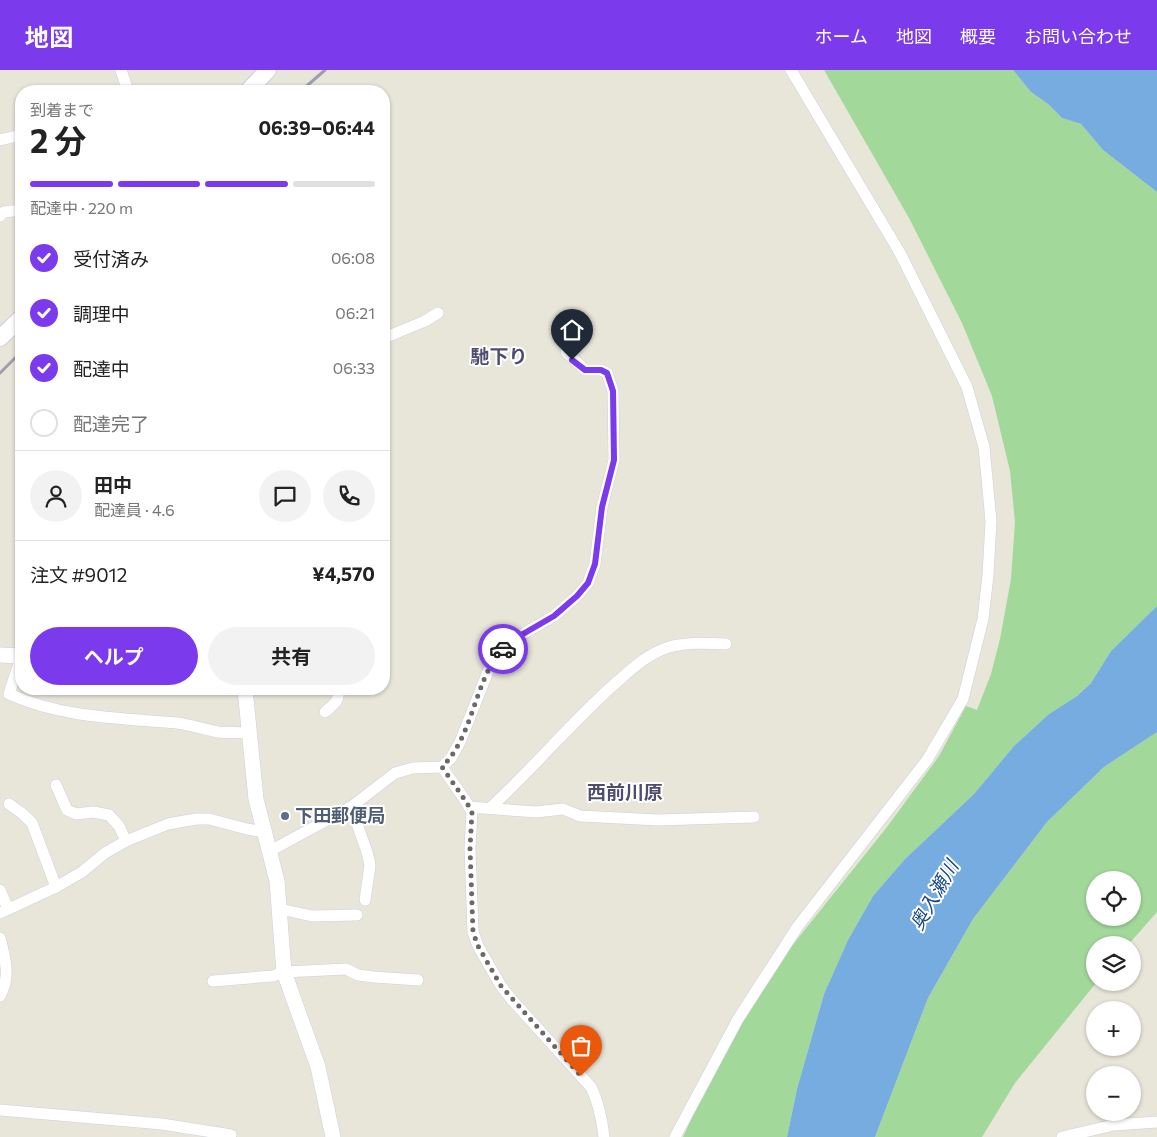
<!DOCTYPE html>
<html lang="ja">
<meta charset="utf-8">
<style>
:root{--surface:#fff;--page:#f2f2f2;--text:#222;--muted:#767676;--line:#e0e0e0;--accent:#7c3aed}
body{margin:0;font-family:Commissioner,"Noto Sans JP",sans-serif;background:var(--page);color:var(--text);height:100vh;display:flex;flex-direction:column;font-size:19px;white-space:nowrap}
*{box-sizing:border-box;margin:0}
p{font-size:16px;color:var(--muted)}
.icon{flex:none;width:28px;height:28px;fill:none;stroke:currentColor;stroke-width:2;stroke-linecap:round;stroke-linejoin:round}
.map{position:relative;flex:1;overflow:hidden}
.side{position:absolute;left:15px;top:15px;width:375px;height:610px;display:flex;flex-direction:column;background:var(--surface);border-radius:20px;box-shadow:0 1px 4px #0004}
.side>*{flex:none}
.controls{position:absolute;left:1086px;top:801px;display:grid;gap:10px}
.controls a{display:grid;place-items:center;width:55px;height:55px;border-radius:50%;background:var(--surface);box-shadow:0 1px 4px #0004;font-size:25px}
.pin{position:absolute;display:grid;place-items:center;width:42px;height:42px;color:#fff;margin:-51px -21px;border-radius:50% 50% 50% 0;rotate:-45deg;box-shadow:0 0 5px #0007}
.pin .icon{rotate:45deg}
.courier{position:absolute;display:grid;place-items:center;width:50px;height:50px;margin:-25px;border:4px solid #7c3aed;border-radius:50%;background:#fff;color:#222;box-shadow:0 1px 6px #0007}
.headline em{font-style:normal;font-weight:700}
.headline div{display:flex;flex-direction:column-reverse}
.headline{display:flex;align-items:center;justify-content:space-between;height:85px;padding:0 15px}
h1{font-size:32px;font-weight:700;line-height:38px}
.bar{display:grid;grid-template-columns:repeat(4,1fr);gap:8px 5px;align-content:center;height:60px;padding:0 15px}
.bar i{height:6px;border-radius:4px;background:var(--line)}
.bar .selected{background:var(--accent)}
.bar p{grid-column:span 4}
.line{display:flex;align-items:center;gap:12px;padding:0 15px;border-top:1px solid var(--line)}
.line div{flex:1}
.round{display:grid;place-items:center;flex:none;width:52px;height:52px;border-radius:26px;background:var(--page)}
ol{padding:0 15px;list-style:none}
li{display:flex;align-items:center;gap:15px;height:55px}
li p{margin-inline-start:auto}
li .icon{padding:5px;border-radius:50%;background:var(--accent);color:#fff;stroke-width:4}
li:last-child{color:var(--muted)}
li i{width:28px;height:28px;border:2px solid var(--line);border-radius:50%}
.primary-button{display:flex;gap:10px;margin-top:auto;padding:10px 15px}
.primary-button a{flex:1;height:58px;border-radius:30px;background:var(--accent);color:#fff;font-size:20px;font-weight:700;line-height:58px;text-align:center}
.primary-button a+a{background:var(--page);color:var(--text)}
header{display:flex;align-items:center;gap:30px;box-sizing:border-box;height:70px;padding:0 25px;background:var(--accent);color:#fff}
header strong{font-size:24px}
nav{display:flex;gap:28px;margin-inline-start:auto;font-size:18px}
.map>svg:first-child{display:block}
.green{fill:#a2d99b;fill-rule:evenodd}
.water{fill:#76ace0}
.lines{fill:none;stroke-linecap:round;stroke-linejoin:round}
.minor-casing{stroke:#cfcfde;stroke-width:12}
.tertiary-casing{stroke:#cfcfde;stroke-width:16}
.secondary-casing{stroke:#cfcfde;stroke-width:18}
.minor{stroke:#fff;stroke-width:11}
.tertiary{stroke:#fff;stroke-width:15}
.secondary{stroke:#fff;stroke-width:16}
.rail{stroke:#9e9daf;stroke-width:3}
.done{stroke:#6b6a65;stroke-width:5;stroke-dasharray:0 9}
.route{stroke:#7c3aed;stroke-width:6}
.service-dot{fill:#5c6f8a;stroke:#fff;stroke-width:2}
.labels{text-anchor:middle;stroke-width:4;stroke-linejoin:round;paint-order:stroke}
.service-label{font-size:18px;font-weight:bold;fill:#4e5e75;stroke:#fff;text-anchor:start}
.neighbourhood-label{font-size:19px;font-weight:bold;fill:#4e4d71;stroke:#fff}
.water-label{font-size:19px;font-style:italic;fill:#1b4986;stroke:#fff}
</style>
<header>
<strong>地図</strong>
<nav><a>ホーム</a><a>地図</a><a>概要</a><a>お問い合わせ</a></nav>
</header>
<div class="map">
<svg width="1157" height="1067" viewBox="0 0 1157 1067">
<rect width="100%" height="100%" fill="#e8e5d9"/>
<!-- green -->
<g class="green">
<path d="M824,0H1013L1031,22L1048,34L1062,48L1081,54L1103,80L1157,122V536L1111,581L1091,613L1077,626L1049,644L1014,676L974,724L905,789L873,826L848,870L824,924L797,1019L787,1067H683L699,1032L741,955L791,877L887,757L939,686L966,636L977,640L991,604L1000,569L1011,509L1015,452L1010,401L992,326L962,253L909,148Z"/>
<path d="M1157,662V842L1128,875H1095L1096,913L1015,1013L982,1067H875L928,928L973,849L1047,752L1104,697ZM1095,810H1132V848H1095Z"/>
</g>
<!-- water -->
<g class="water">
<path d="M1013,0H1157V122L1103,80L1081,54L1062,48L1048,34L1031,22Z"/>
<path d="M1157,536V662L1104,697L1047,752L973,849L928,928L875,1067H787L797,1019L824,924L848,870L873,826L905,789L974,724L1014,676L1049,644L1077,626L1091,613L1111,581Z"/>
</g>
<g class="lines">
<defs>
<g id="minor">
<path d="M121,0L128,21"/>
<path d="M0,70L21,65"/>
<path d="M0,146L4,142L21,140"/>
<path d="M384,268L425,251L438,243"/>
<path d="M21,587L9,624C62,648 120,648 177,653C191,655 204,659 218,662C228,663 238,662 248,663"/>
<path d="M325,642C334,634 340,631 338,619"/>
<path d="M442,697L467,733L472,742L470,778L473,862L478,876L501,916L513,931L591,1017C599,1033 602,1049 604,1067"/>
<path d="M56,715L67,740L76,744L93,742L109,745L119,756L126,771"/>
<path d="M9,734L23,744L32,753L56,817"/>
<path d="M351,737L367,782L370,795L365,830"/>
<path d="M469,737L536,742L563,739L580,746L658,750L754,747"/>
<path d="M490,738C535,697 573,650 618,611C634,597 648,584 669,577C688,572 707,573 726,574"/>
<path d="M270,781L351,737L395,703L413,698L442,697L451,688L460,672L491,594L503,579L516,568L554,546L577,526L588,513L595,494L602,437L614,390L613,321L607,303L601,300H585L566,282"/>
<path d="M0,820L8,839"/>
<path d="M280,839L312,846L357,845"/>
<path d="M0,843L56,817L82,802L105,783L126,771L168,754L196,749H209L247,759L264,762"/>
<path d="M0,868C5,887 11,907 0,926"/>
<path d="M213,911L273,906L284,902L346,899L358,905L374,907L418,910"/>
<path d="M0,1040L162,1054L231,1065"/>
<path d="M675,1067L738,949L798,856L927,690L963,629L983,549L988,505L991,451L984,377L967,317L900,183L791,0"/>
<path d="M1062,1067L1114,1055L1157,1052"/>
</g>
<g id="tertiary">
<path d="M0,585L21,586"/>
<path d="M245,619L256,729L277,811L284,902L318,997L333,1067"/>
</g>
<g id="secondary">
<path d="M248,21L268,0"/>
<path d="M0,268L21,248"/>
</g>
</defs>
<!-- minor casing -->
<use href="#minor" class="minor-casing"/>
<!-- tertiary casing -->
<use href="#tertiary" class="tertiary-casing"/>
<!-- secondary casing -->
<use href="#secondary" class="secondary-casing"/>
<!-- minor -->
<use href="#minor" class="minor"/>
<!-- tertiary -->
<use href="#tertiary" class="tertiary"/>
<!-- secondary -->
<use href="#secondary" class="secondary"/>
<!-- rail -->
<g class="rail">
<path d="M301,21L325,0"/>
<path d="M0,303L21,282"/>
</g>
</g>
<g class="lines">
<!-- done -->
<path class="done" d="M503,579C499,584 494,589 491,595C473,628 469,670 442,697L467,733L472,742L470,778L473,862L478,876L501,916L581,1006"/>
<!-- route -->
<path class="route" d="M503,579L516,568L554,546L577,526L588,513L595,494L602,437L614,390L613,321L607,303L601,300H585L572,290"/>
</g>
<!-- markers -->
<circle class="service-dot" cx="285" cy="746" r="5"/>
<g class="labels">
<!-- service labels -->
<g class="service-label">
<text x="295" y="752">下田郵便局</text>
</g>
<!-- neighbourhood labels -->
<g class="neighbourhood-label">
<text x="499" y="293">馳下り</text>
<text x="625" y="729">西前川原</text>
</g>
<!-- water labels -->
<g class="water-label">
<text transform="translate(934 825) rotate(-60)" y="7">奥入瀬川</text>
</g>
</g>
</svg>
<div class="controls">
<a><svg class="icon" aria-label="locate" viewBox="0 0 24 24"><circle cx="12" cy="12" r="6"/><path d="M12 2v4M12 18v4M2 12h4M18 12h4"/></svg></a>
<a><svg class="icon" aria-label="layers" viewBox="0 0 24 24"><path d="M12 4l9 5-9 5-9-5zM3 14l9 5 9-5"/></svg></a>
<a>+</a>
<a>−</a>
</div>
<div class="pin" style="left:581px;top:1006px;background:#ea580c"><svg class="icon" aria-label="bag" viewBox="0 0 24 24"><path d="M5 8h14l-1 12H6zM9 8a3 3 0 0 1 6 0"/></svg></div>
<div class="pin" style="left:572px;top:290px;background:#1f2937"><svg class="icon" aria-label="home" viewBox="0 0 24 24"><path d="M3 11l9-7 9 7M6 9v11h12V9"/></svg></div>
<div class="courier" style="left:503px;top:579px"><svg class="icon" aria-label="car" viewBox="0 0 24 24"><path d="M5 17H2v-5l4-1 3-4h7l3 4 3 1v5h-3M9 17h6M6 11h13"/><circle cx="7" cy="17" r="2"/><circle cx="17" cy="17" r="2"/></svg></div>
<section class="side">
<div class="headline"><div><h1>2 分</h1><p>到着まで</p></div><em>06:39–06:44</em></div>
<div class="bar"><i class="selected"></i><i class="selected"></i><i class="selected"></i><i></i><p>配達中 · 220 m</p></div>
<ol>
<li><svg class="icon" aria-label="check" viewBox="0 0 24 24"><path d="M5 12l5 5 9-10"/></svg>受付済み<p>06:08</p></li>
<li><svg class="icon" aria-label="check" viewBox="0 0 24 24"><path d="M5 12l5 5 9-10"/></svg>調理中<p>06:21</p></li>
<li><svg class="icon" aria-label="check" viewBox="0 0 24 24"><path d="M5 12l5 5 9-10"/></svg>配達中<p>06:33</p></li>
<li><i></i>配達完了</li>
</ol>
<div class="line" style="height:90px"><a class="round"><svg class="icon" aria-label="person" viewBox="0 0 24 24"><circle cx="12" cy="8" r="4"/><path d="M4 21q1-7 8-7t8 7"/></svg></a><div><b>田中</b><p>配達員 · 4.6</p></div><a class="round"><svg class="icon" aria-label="chat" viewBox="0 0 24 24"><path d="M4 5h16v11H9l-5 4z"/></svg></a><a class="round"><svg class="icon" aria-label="phone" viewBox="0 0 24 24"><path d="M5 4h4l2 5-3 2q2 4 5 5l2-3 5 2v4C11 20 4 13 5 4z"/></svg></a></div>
<div class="line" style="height:65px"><div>注文 #9012</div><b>¥4,570</b></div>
<div class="primary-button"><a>ヘルプ</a><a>共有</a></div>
</section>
</div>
